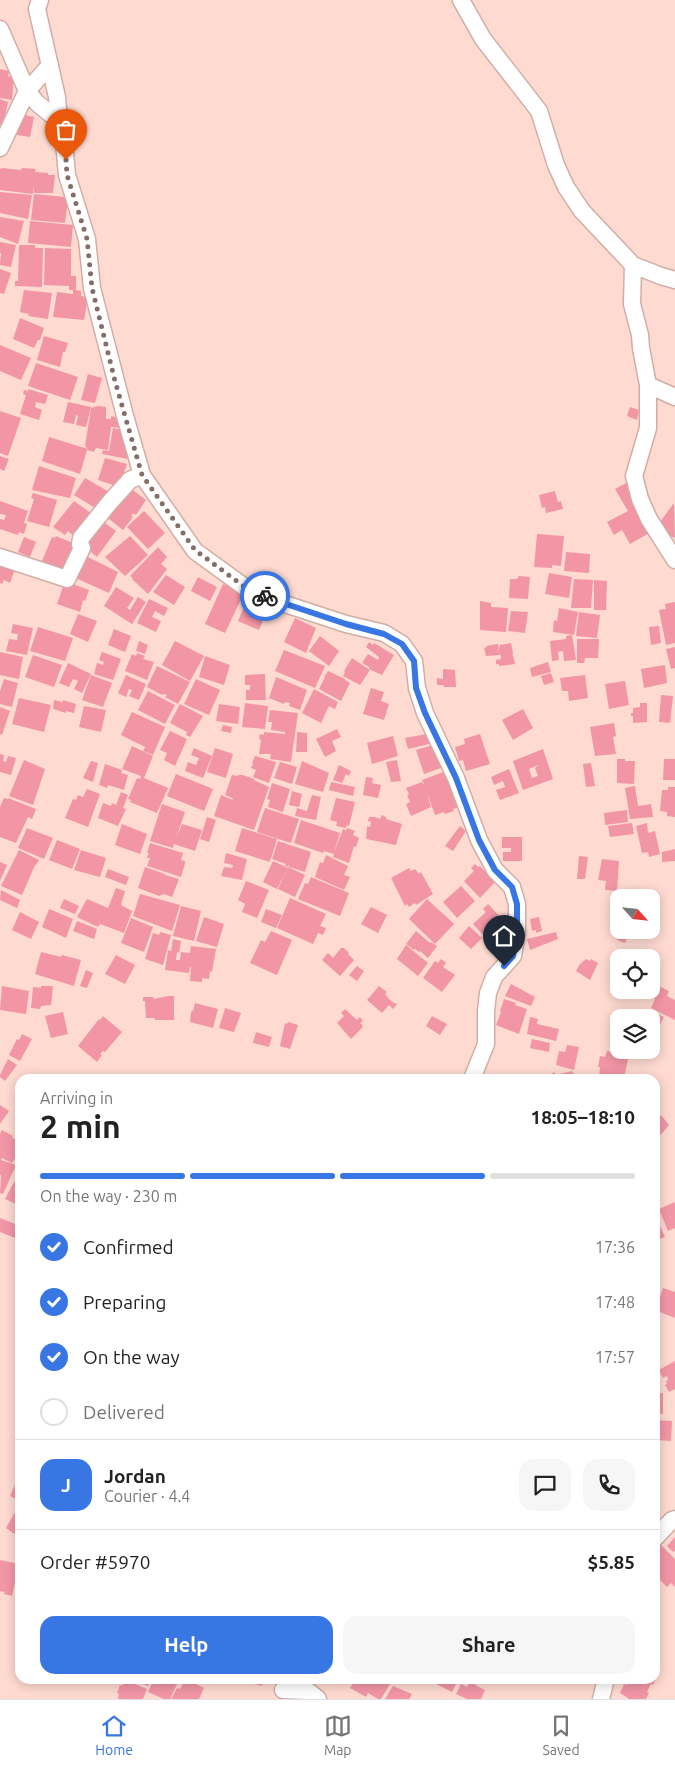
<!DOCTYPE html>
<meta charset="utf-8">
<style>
:root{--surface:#fff;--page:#f6f6f6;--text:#222;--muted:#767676;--line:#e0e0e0;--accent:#3876e4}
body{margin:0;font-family:Ubuntu,sans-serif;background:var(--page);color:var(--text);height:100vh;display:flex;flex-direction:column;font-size:19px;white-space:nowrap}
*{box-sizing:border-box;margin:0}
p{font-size:16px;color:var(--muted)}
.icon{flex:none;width:28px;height:28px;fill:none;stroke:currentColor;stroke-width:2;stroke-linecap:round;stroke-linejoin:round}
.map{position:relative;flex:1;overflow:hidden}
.panel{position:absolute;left:15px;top:1074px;width:645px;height:610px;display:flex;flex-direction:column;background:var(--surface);border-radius:15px;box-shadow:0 2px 12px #0003}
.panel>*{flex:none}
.needle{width:32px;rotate:117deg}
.fabs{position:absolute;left:610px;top:889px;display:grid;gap:10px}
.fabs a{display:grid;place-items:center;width:50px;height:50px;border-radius:10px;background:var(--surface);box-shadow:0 2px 12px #0003;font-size:25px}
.pin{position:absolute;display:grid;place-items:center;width:42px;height:42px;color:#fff;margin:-51px -21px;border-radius:50% 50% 50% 0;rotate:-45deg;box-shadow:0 0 5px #0007}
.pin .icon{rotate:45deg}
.courier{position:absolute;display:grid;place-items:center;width:50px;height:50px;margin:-25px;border:4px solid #3876e4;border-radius:50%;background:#fff;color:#222;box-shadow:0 1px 6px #0007}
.overview em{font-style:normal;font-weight:700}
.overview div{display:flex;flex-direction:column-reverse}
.overview{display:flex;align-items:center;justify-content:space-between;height:85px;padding:0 25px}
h1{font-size:32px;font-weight:700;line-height:38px}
.bar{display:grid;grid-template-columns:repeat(4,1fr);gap:8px 5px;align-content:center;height:60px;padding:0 25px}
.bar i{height:6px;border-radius:4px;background:var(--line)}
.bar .selected{background:var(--accent)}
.bar p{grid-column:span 4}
.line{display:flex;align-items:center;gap:12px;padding:0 25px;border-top:1px solid var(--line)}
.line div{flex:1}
.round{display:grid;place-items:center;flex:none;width:52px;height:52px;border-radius:15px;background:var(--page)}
ol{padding:0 25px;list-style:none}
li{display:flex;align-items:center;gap:15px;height:55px}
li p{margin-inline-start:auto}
li .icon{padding:5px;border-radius:50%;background:var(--accent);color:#fff;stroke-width:4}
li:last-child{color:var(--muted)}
li i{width:28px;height:28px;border:2px solid var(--line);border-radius:50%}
.cta{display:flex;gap:10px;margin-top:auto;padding:10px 25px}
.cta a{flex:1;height:58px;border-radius:15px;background:var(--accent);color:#fff;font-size:20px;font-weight:700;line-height:58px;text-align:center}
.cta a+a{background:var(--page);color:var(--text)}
.menu{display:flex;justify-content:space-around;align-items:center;height:70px;border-top:1px solid var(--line);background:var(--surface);font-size:14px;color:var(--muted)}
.menu a{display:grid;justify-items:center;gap:2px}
.menu .selected{color:var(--accent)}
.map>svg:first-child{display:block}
.building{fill:#f296a6;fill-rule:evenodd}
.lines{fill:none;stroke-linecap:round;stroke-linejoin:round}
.minor-casing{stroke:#d1aea5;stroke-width:19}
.minor{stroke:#fff;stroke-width:16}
.done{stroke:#846e69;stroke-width:5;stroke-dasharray:0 9}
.route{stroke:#3876e4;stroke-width:6}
</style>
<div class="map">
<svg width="675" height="1699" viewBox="0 0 675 1699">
<rect width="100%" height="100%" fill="#fedad0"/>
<!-- building -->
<g class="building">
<path d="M0,69L9,71L8,76L14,77L12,100L0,98Z"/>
<path d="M0,99L8,102L3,125L0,124Z"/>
<path d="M21,114L34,117L30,137L17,135Z"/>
<path d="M2,168L21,170L22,168L36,169L35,172L48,173V175H55L53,193H34V187L33,194L0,190V169Z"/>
<path d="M0,192L32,195L28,219L0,213Z"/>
<path d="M34,194L65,197L68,199L65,223L31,220Z"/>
<path d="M0,217L24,221L18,244L0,237Z"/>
<path d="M30,221L73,225L71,247L28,243Z"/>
<path d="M0,242L16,245L11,267L0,265L1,253H0Z"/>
<path d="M19,245H35V248H43L42,287L15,286V281H18Z"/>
<path d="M45,248L71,249V276H76V290L81,291V296L88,297L84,320L53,317L57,292L73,294V290H69V286L44,285Z"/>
<path d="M0,269L11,273L4,294L0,293Z"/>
<path d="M24,290L52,293L48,319L28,316L29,314L20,312Z"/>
<path d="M20,318L44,328L40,340H38L34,348L13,339Z"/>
<path d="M44,336L68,343L65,352H63L60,367L37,360Z"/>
<path d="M0,345L31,358L21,380L0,371Z"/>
<path d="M36,363L78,377L70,400L28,386Z"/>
<path d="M88,374L102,378L95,403L81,400Z"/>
<path d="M28,389L48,395L45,404L36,402L35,407L42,410L39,420L20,414L26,395L23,394L24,390L28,391Z"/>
<path d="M68,402L91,407L86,427L76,425L78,416L76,415L74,424L63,422Z"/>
<path d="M98,406L106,407V419H111V416L115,417L120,428L111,427L108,450L96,448L94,452L87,450L80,474L42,461L49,437L88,449L85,446L91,408Z"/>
<path d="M630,407L639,410L637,420L627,416Z"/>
<path d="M0,411L21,418L8,456L0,453Z"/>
<path d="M113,428L122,430L127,446L124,448L130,449L133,460L102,454L103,450L109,451Z"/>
<path d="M0,456L9,459L4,471L0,469Z"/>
<path d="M105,458L127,464L119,487L98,480Z"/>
<path d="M39,466L76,478L70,498L32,490Z"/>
<path d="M85,478L111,493L100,511L74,495Z"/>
<path d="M628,482L651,532L630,544L622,530L614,535L607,522L628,511L615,489Z"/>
<path d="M130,488L146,500L136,515L133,513L131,516L133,517L123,530L104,515Z"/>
<path d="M555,491L558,502L561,501L563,509L546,513L545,507L542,508L539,495Z"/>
<path d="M33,493L57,500L49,527L27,521L34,499L31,498Z"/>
<path d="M0,501L28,511L24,523L27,524L24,534L19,532L18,535L0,529V519L4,520L6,515L0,514Z"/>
<path d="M74,501L95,516L76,538L68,531L65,535L53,527Z"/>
<path d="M674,503L675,537L674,538L657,526Z"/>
<path d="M144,511L165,533L148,549L127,527Z"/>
<path d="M98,518L116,531L97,557L81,544Z"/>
<path d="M537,534L564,536L561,566L552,565V568L534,567Z"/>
<path d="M56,536L80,546L67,576L45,564V563L42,561L52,537L55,538Z"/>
<path d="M130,536L148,555L125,576L105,557Z"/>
<path d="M24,537L36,542L30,557L18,552Z"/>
<path d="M158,547L167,557L161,564L167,569L148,594L132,579L133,578L130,576Z"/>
<path d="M566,552L590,554L589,573L564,571Z"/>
<path d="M80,553L118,572L109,593L71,576Z"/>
<path d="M0,560L16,566L10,583L4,580L2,584L0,583Z"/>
<path d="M549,573L572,577L569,598L545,594Z"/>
<path d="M166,575L185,587L174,605L153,592Z"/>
<path d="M519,576L530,577L528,599L509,598L510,579H517Z"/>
<path d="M198,577L217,587L210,601L191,591Z"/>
<path d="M574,579L593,580L591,608H571Z"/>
<path d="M594,580L607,581L606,610H594Z"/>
<path d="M65,581L89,590L85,601L83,600L80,612L57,604Z"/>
<path d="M223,584L244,593L225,633L205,624Z"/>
<path d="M116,587L134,598L127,608L130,610L138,597L146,602L132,624L104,606Z"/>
<path d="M149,599L168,608L164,616L155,611L152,617L161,621L156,632L137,623Z"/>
<path d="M480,601L491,603V607L508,608L506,632L480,630Z"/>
<path d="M675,602V643L666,645L659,610L666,609L665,604Z"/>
<path d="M244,607L265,616L259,630L238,621Z"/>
<path d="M559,608L578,612L574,635L553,632L554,620L557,621Z"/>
<path d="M511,611L528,612L525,633L508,631Z"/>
<path d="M579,612L600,615L597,638L576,636Z"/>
<path d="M78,614L97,621L88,642L70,634Z"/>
<path d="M295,618L316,628L306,653L284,642Z"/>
<path d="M13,624L33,628L27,655L6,651L9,639L17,640L18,634L11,633Z"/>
<path d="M659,626L661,643L651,645L649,627Z"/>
<path d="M38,627L73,638L65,661L30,651Z"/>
<path d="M114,629L131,636L125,652L108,645Z"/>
<path d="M572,635L576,660L564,661L563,651L558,652L559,660L552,661L550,641L566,639V636Z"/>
<path d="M320,636L339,651L329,666L309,651Z"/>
<path d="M577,639H599L598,658H585L584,663H577Z"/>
<path d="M139,641L148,645L145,654L136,651Z"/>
<path d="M175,641L204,656L190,681L162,665Z"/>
<path d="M369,642L373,645L374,643L394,655L382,675L369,669V667L362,663L368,654L378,660L379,657L366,647Z"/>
<path d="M511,643L513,653L512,655H513L515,664L499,666V664H496V660L501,659V656L499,654V647L500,645Z"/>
<path d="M498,644L499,655L486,656L484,648L487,647L486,646Z"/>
<path d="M675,647V668L671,669L666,649Z"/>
<path d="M284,650L325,666L315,688L275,671Z"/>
<path d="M0,652L23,657L19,679L0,675Z"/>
<path d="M102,652L121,659L113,680L94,674L97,663L103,665L104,662L99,660Z"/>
<path d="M137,653L145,656L143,659L154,662L147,680L125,671L132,654L136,656Z"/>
<path d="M33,655L62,665L54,687L25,677Z"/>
<path d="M205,656L230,665L224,685L199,677Z"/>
<path d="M352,658L370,670L360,685L343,676L345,672L344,671Z"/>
<path d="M548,662L551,672L532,677L530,668Z"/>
<path d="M68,663L91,674L82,693L74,689L78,681L73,679L69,687L59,683Z"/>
<path d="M665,665L667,683L644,688L641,669Z"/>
<path d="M157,666L190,682L178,704L165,697L167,695L163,694L162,695L147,687Z"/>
<path d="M443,669L455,670L456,687H443L444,685H437V678L443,679Z"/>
<path d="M328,671L345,679V680L350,683L341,701L319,689L325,677H324Z"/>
<path d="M551,673L554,682L544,685L541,676Z"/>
<path d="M265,674L266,700H246V690H250V685H245V675Z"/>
<path d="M91,675L112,683L103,707L82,700Z"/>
<path d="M126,675L146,684L139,700L129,696L132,690L129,689L126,697L118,693Z"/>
<path d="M585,675L588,698L569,701L568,691H562L560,678Z"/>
<path d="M276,677L307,690L300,710L289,706L290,703L285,702L284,704L269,698Z"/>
<path d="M4,679L18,683L12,707L0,704V691Z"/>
<path d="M196,679L220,690L209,715L184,704Z"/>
<path d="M625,681L629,705L609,709L605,684Z"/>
<path d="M371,688L384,692L381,701L389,704L384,720L363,714Z"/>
<path d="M314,689L338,702L335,709L329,706L321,723L302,713Z"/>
<path d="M148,691L175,705L165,724L138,710Z"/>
<path d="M661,695L673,696L670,723L659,722Z"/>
<path d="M19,698L51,705L44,732L12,724Z"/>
<path d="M54,700L63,702V700L76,704L74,713L66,711V713L53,709Z"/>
<path d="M245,703L268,706L265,729L242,727Z"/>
<path d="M640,703H647V722L633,723V716H631V713H633V708L640,707Z"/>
<path d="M180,704L203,716L190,737L186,735L187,732L170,723Z"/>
<path d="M219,704L240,707L238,724L216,721Z"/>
<path d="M84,706L106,710L101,732L79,727Z"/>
<path d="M0,707L10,711L2,735L0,734Z"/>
<path d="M523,709L533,728L513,740L502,720Z"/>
<path d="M270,710L298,713L291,762L270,759L271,754H259L261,740L259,739L260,734L264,735V732L285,734V732L271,730L272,722H268Z"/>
<path d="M132,712L165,727L153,755L143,751L145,747L121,735Z"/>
<path d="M614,723L616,736L613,737L616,754L595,756L590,727Z"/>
<path d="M223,725L232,727L231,733L221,731Z"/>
<path d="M337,729L341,737L332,741L336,751L325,757L316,739Z"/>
<path d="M170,731L187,739L175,766L164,760L167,753L160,750Z"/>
<path d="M297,732L307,733V752H296Z"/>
<path d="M427,734L429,744L408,749L405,738Z"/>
<path d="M480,734L490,764L466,771L463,760L459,761L455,747L465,744L464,739Z"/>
<path d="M393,736L398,756L372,764L367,743Z"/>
<path d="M433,745L441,768L424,774L416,750Z"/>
<path d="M132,746L153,756L144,778L168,788L157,813L130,802L131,800L128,799L137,778L140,779L141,776L122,769Z"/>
<path d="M194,748L212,756L203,778L185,771L188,762L196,765L199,758L191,755Z"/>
<path d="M215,748L233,754L226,778L207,772Z"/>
<path d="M543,749L553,779L523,790L513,761ZM538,765L535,768L538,776L532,778L529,769Z"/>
<path d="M0,754L4,755L3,761L6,762L8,756L16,758L11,775L0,772Z"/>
<path d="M255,756L276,762L269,783L253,777L256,770L251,768L253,763H252Z"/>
<path d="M617,759H625V761H635L634,784L617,783Z"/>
<path d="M664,759H675V780H663Z"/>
<path d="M24,760L45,769L33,805L9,796Z"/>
<path d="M397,760L401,781L391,782L386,762Z"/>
<path d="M91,761L98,763L93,782L83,778Z"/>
<path d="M302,761L329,773L323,792L295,784Z"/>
<path d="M280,762L297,767L292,784L274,778Z"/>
<path d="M591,763L595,786L586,787L583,764Z"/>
<path d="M105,764L122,770L121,773L128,775L124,790L108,785L107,788L99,785Z"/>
<path d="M339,765L351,771L349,776L346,774L342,783L333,780Z"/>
<path d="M509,769L519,793L500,800L496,790L505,787L503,781L494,785L491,777Z"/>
<path d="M446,771L459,807L453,809L454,811L445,814L444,812L435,815L427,793L431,807L411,816L406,804L410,802L407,795L409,794L406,788L422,782L425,786L422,780Z"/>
<path d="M176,774L213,789L204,811L167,796Z"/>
<path d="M232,775L238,776V775H243L254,779V780L269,787L254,830L214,816L221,795L233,800L232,798L225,795Z"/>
<path d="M366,777L373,778L372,783L381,785L378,798L363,795Z"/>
<path d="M331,782L355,787L353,796L329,790Z"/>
<path d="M272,783L290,789L283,812L268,807L270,800L267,799Z"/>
<path d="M635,786L638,806L651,804L653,817L630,819L625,788Z"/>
<path d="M668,787H675V817L667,816V812L660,811L662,790H668Z"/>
<path d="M87,789L100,794L88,827L65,818L73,799L76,800L78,795L83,797Z"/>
<path d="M292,791L302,794L299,807L289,805Z"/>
<path d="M121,792L128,795L123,808L126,809L118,826L98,818L103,803L111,806L112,803L116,805Z"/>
<path d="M312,795L321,797L316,820L295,816L297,808L307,811Z"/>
<path d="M4,798L8,799V798L36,809L32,819L28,817L16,843L0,837V807Z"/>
<path d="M336,798L355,802L349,826L347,825L346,828L336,826L337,822L330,820Z"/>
<path d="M162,804L185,812L176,838L182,824L202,830L195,851L174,844L173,848L150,841Z"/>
<path d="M265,808L299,819L291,843L257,832Z"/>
<path d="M627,810L628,822L605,825L604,813Z"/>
<path d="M382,815L386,817V819L402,824L396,845L366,839L367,826L370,827L371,822L368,821L369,817H375L380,819Z"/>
<path d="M207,817L216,820L209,842L200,839Z"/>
<path d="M301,820L340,833L334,852L343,829L346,830L345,834L347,828L355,831L353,835L359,838L356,847L354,846L349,863L333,857L334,854L324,851L323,853L294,843Z"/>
<path d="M632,823L634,834L610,837L608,826Z"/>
<path d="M647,823L648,833L655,831L660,854L649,857L648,852L642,853L636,826Z"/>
<path d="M122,824L147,834L140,854L115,845Z"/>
<path d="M460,826L466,831L453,851L445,846Z"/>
<path d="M27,828L53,838L44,859L18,848Z"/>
<path d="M242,828L277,839L271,859H270V862L235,851Z"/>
<path d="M502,837H522V861H503V852H511V848H502Z"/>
<path d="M57,840L80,849L72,869L49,860Z"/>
<path d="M278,841L311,852L305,872L289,867V864L288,867L285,866L286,864L272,859Z"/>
<path d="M150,843L183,853L181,860L185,861V863L181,877L147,866L150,858H147L149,853H147Z"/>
<path d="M675,849V861L662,862V852Z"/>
<path d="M19,850L39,860L36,865H35L22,895L1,886Z"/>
<path d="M81,850L106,858L100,877L74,870Z"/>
<path d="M226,853L247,859L242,880L221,876L224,867L232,868L233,865L224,863Z"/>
<path d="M326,855L348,866L344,875L350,877L344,890L315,877L320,862L323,863Z"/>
<path d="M579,856L588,857L585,879H577Z"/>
<path d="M602,859L619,861L617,891L605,890L606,881L598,880Z"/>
<path d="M273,861L288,868L277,889L263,882Z"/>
<path d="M0,862L7,865L0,881Z"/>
<path d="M475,864L478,867L480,866L495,882L480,898L464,881L474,871L471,868Z"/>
<path d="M145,867L165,874V875L179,879L172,897L164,894L159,896L138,888Z"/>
<path d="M288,867L305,875L295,897L278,889Z"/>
<path d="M409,868L411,871L415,869L419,874L421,872L433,894L416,905L415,903L409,907L407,904L405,906L391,878Z"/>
<path d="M108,869L129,877L126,885L105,877Z"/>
<path d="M311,877L349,893L340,916L298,899L305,883L308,884Z"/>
<path d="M246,881L269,890L257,918L242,912L245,904L238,900Z"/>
<path d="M461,886L475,901L457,918L443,902Z"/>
<path d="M116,888L125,891L121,905L132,911L124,933L100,924L98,927L77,917L87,899L108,908Z"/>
<path d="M1,890L20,900L17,908L0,900Z"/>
<path d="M140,894L180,905L172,931L133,916Z"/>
<path d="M290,898L326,914L320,926L326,928L323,935L318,933L313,944L277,928Z"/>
<path d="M64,899L79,906L75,914L60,908Z"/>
<path d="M427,899L454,924L435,944L409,919Z"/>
<path d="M488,904L504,921L486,938L473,924L486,912L483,909Z"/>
<path d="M181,906L201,911L194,941L173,936Z"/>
<path d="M371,907L387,915L378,933L361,924Z"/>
<path d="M49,909L73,919L66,938L42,927Z"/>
<path d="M266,909L282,915L276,928L261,922Z"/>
<path d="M20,912L39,922L31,939L12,930Z"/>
<path d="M204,917L224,924L217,947L196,941Z"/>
<path d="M539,917L542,931L536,933V930L532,931L530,919Z"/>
<path d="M131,918L153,927L144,952L121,943Z"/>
<path d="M77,921L97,929L94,939L73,931Z"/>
<path d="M505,925L512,935L505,940L498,931Z"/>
<path d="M469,926L482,938L471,949L459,938Z"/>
<path d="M271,931L292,940L277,975L250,963L261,940L265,942Z"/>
<path d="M416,931L430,943L431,942L437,946L428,958L420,951L419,952L415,949L414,950L406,944Z"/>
<path d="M160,932L171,935L163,965L145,959L153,933L159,935Z"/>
<path d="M556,932L558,939L530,950L527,939Z"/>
<path d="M621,932L628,935L625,943L617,940Z"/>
<path d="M173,939L181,941L179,953L177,952L176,960H180L181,952L190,953L191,946L216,949L212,972L210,971L209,979L202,978V982L190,981L191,967H190L189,973L165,970L168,950L171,951Z"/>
<path d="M406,945L428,963L418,976L397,959Z"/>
<path d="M341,948H344L349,953L348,954L354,960L340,976L322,960L328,953L333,958Z"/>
<path d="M41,952L61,957L62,955L81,960L74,986L35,974Z"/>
<path d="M116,955L135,965L125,984L105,974Z"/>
<path d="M441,959L446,963L443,967L455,975L442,992L423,978L435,961L438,963Z"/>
<path d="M586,959L590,961L591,959L598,963L590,980L576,971L580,964Z"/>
<path d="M357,966L364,971L357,981L349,975Z"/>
<path d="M86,970L93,973L87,988L80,986Z"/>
<path d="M511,984L535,997L531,1006L505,996Z"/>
<path d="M2,986L29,991L26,1014L0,1010Z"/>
<path d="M41,986H53L51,1005L41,1006L40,1009L31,1008L33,987L41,988Z"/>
<path d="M379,986L387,992L385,994L391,1001L397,1004L393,1009L389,1005L382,1013L367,1000Z"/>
<path d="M659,986L669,991L667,996L675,1000V1020L651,1008L655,999L653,998Z"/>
<path d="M168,996H174V1020H155V1018H146L145,1001H143V997H153L154,999Z"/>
<path d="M504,999L516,1003L515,1005L527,1009L519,1034L496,1025L501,1012L500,1011Z"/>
<path d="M195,1003L218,1009L213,1028L190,1022L191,1013L192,1010L193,1011Z"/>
<path d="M225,1008L241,1013L234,1032L219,1028Z"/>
<path d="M345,1009L357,1020L360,1017L363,1021L360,1023L363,1026L361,1029L351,1039L337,1023L344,1016L341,1013Z"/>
<path d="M652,1011L664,1017L651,1043V1018H648Z"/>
<path d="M63,1012L68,1034L51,1038L45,1016Z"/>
<path d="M103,1016L122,1032L105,1052L103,1051L100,1054L102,1055L97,1062L78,1046L99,1019L100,1020Z"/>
<path d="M432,1016L447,1024L440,1035L426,1026Z"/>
<path d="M530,1017L538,1019L537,1024L559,1029L556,1041L527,1034Z"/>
<path d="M288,1022L298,1025L290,1049L280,1046L285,1023L287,1024Z"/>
<path d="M256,1032L272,1037L269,1047L253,1043Z"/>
<path d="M22,1034L32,1039L20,1061L9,1055L17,1039L19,1040Z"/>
<path d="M532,1039L550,1043L549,1052L530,1048Z"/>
<path d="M567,1045L579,1047L574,1070L556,1065L559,1051L565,1052Z"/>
<path d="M607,1051L629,1055L624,1078L608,1076V1078L599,1076L600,1067H598L600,1056L605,1057Z"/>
<path d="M8,1059L17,1065L5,1081L0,1077V1075Z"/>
<path d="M572,1071L577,1079H545L554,1072L556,1075Z"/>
<path d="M0,1105L9,1111L0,1124Z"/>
<path d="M661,1115L669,1125L658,1138L655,1134V1120Z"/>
<path d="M2,1130L13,1136L12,1138L20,1141V1151L12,1163L2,1158L1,1160L16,1165L3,1194L0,1193L1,1175H0V1134Z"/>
<path d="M14,1182L20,1185V1206L5,1199Z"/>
<path d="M675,1202V1228L668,1231L659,1209Z"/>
<path d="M655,1214L665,1237L655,1241Z"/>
<path d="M0,1218L20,1226L15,1238L0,1232Z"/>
<path d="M663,1288L675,1292V1318L655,1310Z"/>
<path d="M675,1361V1389L669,1392L665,1385L667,1384L666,1381L668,1380L667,1376L663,1378L659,1370Z"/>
<rect x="655" y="1393" width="8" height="21"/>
<path d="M655,1420L672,1421L671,1441L655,1440Z"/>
<path d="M19,1475L20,1476V1500H18L10,1496Z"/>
<path d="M15,1512L20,1515L19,1537L6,1528Z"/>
<path d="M675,1537V1551L673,1552L667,1546Z"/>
<path d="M657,1541L675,1559V1587L671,1583L667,1587L656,1576L655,1577V1542Z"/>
<path d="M0,1560L19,1564L12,1596L4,1594L5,1592L0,1591Z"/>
<path d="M655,1670L659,1672L653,1685L651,1684L647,1692L649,1693L646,1699H628V1698L620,1693L624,1684L627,1685L630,1679H655Z"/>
<path d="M131,1679H151L148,1686Z"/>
<path d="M154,1679H176L179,1680L170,1699H164L148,1692Z"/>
<path d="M182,1679H186L204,1688L199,1699H171L177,1688L180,1689L184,1682L181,1680Z"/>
<path d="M237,1679H264L262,1686Z"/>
<path d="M356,1679H380L390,1684L381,1699H378L368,1693L366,1697L350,1688Z"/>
<path d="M433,1679H456L454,1683L456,1684L452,1692L432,1682Z"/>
<path d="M471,1679L478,1680L475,1685L485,1690L481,1699H467L456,1694L461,1684L467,1687Z"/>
<path d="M125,1680L147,1689L143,1699H118L119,1694L117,1693L120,1685L122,1686Z"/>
<path d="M393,1686L412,1694L409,1699H385Z"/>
</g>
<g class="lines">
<defs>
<g id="minor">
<path d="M40,0L37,9L57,97L59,121"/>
<path d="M461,0L483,39L539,111L556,165L566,187L582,211L633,265L661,276L675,280"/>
<path d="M0,29L27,91L0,148"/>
<path d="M50,65L27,91L37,103L59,121L63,131L67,175L87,239L92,288L125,416L142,475L195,551L246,588L285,604L346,624L384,633L402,644L414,661L417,688L425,713L456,778L479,840L495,870L512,887L517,904V930L513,956L494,977L488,993L486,1011V1044L472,1079"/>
<path d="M633,265L632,304L640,335L641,348L648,385V428L634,476L640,499L649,519L675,560"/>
<path d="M648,385L675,397"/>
<path d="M0,557L67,579L82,548L80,544L81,538L110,502L130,480L142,475"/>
<path d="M655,1538L672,1520L675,1519"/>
<path d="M283,1690L308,1691L318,1699"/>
<path d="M601,1699L606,1679"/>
</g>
</defs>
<!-- minor casing -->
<use href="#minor" class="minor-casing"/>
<!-- minor -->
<use href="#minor" class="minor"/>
</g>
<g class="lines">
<!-- done -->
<path class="done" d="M66,160L67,175L87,239L92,288L115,381L142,475L195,550L246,588L265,596"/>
<!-- route -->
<path class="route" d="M265,596L286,604L346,624L384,634L402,644L414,661L416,688L425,713L456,778L479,840L495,870L512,887L517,904V930L513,956L504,966"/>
</g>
</svg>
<div class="fabs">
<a><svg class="needle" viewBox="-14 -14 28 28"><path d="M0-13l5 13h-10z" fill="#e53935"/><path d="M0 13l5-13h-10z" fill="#767676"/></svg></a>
<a><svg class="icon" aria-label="locate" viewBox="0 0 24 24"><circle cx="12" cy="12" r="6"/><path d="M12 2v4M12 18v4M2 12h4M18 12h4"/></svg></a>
<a><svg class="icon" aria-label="layers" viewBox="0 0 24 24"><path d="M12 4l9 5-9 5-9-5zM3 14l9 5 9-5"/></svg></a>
</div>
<div class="pin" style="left:66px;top:160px;background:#ea580c"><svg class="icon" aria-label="bag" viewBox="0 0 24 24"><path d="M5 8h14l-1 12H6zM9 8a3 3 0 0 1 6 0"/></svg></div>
<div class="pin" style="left:504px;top:966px;background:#1f2937"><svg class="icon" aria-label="home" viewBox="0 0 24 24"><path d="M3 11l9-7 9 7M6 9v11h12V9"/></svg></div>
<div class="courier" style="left:265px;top:596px"><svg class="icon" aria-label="bike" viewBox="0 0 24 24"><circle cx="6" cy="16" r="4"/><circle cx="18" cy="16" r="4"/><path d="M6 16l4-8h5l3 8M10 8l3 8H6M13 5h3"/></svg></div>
<section class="panel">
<div class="overview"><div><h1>2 min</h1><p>Arriving in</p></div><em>18:05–18:10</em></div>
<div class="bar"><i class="selected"></i><i class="selected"></i><i class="selected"></i><i></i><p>On the way · 230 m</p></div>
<ol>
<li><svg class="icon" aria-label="check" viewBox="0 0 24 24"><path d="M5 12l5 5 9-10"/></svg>Confirmed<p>17:36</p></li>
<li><svg class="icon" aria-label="check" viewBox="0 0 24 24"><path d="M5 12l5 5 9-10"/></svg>Preparing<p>17:48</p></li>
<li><svg class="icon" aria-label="check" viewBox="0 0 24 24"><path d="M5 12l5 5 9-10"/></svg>On the way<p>17:57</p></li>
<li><i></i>Delivered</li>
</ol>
<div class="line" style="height:90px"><b class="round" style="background:var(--accent);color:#fff">J</b><div><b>Jordan</b><p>Courier · 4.4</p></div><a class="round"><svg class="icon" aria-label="chat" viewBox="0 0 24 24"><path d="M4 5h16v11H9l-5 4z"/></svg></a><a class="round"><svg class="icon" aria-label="phone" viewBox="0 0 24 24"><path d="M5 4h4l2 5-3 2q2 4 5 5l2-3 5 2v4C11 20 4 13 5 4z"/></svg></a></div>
<div class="line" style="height:65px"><div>Order #5970</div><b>$5.85</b></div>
<div class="cta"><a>Help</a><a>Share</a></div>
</section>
</div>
<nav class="menu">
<a class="selected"><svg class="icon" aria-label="home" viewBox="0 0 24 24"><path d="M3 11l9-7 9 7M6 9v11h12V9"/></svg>Home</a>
<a><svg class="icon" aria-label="map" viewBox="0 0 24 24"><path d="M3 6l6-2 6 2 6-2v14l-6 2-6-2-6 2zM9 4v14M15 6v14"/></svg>Map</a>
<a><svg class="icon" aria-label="saved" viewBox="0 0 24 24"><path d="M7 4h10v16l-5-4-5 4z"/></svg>Saved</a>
</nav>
